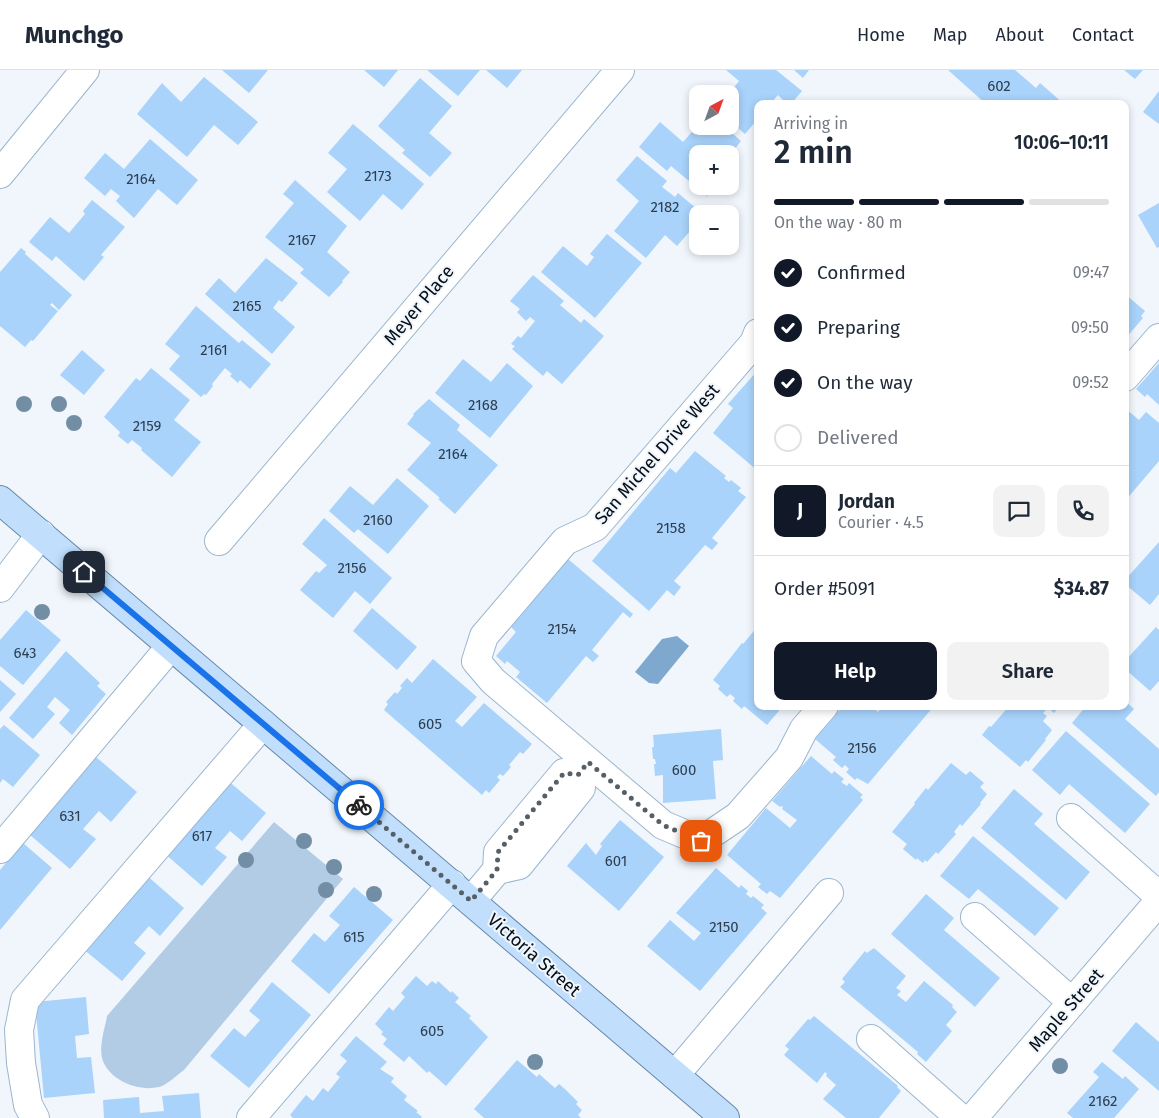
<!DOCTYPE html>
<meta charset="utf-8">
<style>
:root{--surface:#fff;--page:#f2f2f3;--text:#1f2937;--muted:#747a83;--line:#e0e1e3;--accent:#111827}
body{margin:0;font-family:"Fira Sans",sans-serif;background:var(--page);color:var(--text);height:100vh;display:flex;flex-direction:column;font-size:19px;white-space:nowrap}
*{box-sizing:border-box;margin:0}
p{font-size:16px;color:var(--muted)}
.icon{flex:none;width:28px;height:28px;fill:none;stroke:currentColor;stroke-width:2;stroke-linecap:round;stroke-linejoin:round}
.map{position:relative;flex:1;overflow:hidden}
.panel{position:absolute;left:754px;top:30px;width:375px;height:610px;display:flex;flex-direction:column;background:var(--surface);border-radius:10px;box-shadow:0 2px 8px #0003}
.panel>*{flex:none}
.needle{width:32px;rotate:41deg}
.controls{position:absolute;left:689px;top:15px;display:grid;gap:10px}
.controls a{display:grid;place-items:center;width:50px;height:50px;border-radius:10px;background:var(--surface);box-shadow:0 2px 8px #0003;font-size:25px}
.pin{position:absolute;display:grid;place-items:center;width:42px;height:42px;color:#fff;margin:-21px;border-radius:10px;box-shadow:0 2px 8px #0006}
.courier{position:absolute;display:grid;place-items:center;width:50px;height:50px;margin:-25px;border:4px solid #1a73e8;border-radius:50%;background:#fff;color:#222;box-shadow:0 1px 6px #0007}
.summary em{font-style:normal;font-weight:600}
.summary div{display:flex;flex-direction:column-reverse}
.summary{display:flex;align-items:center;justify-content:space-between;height:85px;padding:0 20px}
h1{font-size:32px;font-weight:600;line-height:38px}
.bar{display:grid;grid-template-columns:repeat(4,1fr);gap:8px 5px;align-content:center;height:60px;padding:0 20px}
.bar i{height:6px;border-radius:4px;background:var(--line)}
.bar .on{background:var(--accent)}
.bar p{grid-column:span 4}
.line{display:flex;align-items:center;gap:12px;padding:0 20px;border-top:1px solid var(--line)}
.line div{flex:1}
.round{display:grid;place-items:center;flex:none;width:52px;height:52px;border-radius:10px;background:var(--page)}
ol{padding:0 20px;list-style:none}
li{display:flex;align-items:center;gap:15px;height:55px}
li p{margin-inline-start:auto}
li .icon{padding:5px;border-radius:50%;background:var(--accent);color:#fff;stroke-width:4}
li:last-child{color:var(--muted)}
li i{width:28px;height:28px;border:2px solid var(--line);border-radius:50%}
.primary-button{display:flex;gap:10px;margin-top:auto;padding:10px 20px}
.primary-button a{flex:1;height:58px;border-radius:10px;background:var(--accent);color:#fff;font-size:20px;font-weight:600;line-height:58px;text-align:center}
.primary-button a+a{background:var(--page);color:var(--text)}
header{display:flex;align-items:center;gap:30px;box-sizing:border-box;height:70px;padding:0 25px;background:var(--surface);border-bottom:1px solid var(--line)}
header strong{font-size:24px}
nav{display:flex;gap:28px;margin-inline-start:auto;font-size:18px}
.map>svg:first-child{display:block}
.green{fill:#b3cce5}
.water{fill:#7fa8cf}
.building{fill:#a9d3fb}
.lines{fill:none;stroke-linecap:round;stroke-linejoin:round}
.minor-casing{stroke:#9bb6cf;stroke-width:30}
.major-casing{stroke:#6588aa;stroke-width:30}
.minor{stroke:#fff;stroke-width:28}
.major{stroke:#c1dffc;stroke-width:28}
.tree{fill:#728ea5}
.done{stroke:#575f66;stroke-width:5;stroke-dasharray:0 9}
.route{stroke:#1a73e8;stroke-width:6}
.labels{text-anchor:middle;stroke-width:4;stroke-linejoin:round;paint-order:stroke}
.number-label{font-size:15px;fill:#2e3e4f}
.street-label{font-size:18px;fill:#050d16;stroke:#f0f6fb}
</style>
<header>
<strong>Munchgo</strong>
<nav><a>Home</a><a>Map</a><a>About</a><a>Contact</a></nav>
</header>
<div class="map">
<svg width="1159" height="1048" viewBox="0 0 1159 1048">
<rect width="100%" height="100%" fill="#f0f6fb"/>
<!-- green -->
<path class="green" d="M274,752L343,809L184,1000C177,1005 167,1015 159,1017C138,1022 108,1010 102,988C99,975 105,958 107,946Z"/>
<!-- water -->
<path class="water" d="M677,566L689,576L658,614L649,613L635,602L662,569Z"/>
<!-- building -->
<g class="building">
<path d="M222,0H268L249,23Z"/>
<path d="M364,0H398L384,17Z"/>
<path d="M427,0H480L458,26Z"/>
<path d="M486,0H522L507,18Z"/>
<path d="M726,0H776L802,21L791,34H787L778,25L770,34H758V49L745,64L730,51V24H722L728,16L732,20L739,11Z"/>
<path d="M794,0H809L803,8Z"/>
<path d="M948,0H1015L1036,18L1040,13L1064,34H986Z"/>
<path d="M1124,0H1143L1135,9Z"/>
<path d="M204,7L258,52L238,75L214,55L187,87L137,44L162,13L181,32Z"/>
<path d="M420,8L452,36L429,63L452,83L430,107L402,83L405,80L378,56Z"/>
<path d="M1159,21V54L1143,42Z"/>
<path d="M660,52L683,72L698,55V56H724L741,71L731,84H698V116H716L707,126L671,96L667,101L639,77Z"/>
<path d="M353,54L424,114L402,140L383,124L360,151L327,122L347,99L328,83Z"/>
<path d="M150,69L198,110L177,135L158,119L134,148L116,131L120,126L111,119L105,126L84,108L105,83L124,99Z"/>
<path d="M637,86L667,111L662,117L675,127L678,123L703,144H698V152L677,176L665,165L646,188L614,161L639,131L616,110Z"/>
<path d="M295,110L347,156L327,182L350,202L342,211L343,212L329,227L300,203L304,199L265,167L294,133L283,124Z"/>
<path d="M92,130L125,157L101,185L104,187L84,211L56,186L52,191L29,172L50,147L69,163L85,144L83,141Z"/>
<path d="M1159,133V177L1157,178L1138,145Z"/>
<path d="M607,164L642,193L595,248L541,202L563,176L587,196L594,187L590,184Z"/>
<path d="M21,178L26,182L25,184L72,225L59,240L52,233L50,235L58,241L33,271L31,270L25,277L0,256V202Z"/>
<path d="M266,188L298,213L282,232L279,230L273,238L295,257L272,284L205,224L219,208L235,223Z"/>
<path d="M533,205L564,231L560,235L581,253L584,249L604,266L562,314L547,301L543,306L512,279L515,276L511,274L518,266L521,268L535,251L530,247L526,251L517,242L520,239L510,231Z"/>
<path d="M1125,224L1145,241L1141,246L1143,248L1125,269Z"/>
<path d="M196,236L239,273L242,270L271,294L250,319L240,310L238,313L230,306L232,304L225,298L212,314L213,316L206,325L204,324L201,327L169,299L180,286L165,274Z"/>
<path d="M82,280L105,300L84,325L60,305Z"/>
<path d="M463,289L491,312L507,293L533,316L490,368L435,323Z"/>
<path d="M1159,293V335L1147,324L1145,327L1136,319Z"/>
<path d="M151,298L190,330L174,350L201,372L172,407L141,380L142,378L132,370L128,374L118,366L120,362L104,347L136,308L140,311Z"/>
<path d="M758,300V401L713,363L733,338L728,334Z"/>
<path d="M429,329L460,355L457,360L498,395L455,444L438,429L440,428L407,400L431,373L407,354L414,345L413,344Z"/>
<path d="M1125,338L1139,350L1146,342L1159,353V391L1125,431Z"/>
<path d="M695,381L726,406L724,408L729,412L731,410L741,418L738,421L746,427L712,468L718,473L712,480L705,475L674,511L681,517L674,526L667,520L649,541L592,491L670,398L676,403Z"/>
<path d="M397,408L429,436L388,484L358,459L354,463L329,441L350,416L373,435Z"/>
<path d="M324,448L392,508L370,534L355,521L333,548L300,520L316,501L319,503L327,495L302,474Z"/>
<path d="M1159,472V524L1150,535L1125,514V510Z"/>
<path d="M568,489L633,544L630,548L623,542L592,580L599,586L593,592L586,586L547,633L516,607L520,602L507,591L505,594L496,586L516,562L511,557Z"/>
<path d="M372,538L417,577L397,600L353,561Z"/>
<path d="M26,540L61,570L23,615L0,596V570Z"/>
<path d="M758,556V636H783L767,655L744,636L742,639L733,631L735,628L730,624L727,627L718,619L720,616L713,610L742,573L743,574Z"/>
<path d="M1156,557L1159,560V611L1150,621L1125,599V591Z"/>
<path d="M66,581L100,613L97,616L106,624L72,665L59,653L70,640L55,627L47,637L55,644L33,669L9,648Z"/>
<path d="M433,589L477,627L455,651L462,657L484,633L532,674L523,684L520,682L509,695L511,697L503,706L500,704L497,707L500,710L489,723L486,720L482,725L384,640L388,634L386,632L395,622L397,624L402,618L400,616L407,608L412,613Z"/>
<path d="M0,610L16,624L0,642Z"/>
<path d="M1125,631L1134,639L1125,649L1159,679V722L1156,726L1072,653L1086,636H1125Z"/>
<path d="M843,636H871L878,642L883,636H934L868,714L857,708L855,710L846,702L849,699L845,695L842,698L833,690L836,687L815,669Z"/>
<path d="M1009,636H1060L1054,643L1048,638L1043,643L1047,646L1043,651L1052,660L1045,669L1046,670L1028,692L1026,690L1020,697L982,665L989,656L991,657Z"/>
<path d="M4,655L40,685L13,717L3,709L0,713V659Z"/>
<path d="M721,659L723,690L713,691L716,729L663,733V705L655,706L654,694H656L655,689H653L652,677H654L653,665Z"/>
<path d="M1066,661L1150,734L1125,763L1069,714L1060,725L1032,700Z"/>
<path d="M811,686L832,704L834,701L844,709L841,712L847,716L849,713L863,725L860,727L863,730L780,828L770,821L767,824L758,817L761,814L727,785L766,738L790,758L797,750L782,739L783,737L781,736L780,737L772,731Z"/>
<path d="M96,687L137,722L111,752L99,741L83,759L96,769L70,799L30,765Z"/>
<path d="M951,693L966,705L970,701L984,713L980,717L987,724L980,733L981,734L962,756L960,754L954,762L956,764L938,784L936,782L927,792L925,790L923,793L917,788L916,790L903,779L907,774L892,762L915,734L914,733L926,718L928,720Z"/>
<path d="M226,709L266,743L242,771L230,761L215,778L227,787L202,816L164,783Z"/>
<path d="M1014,719L1043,744L1034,754L1090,802L1066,830L981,758Z"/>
<path d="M620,750L664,787L619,841L567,796L586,773L596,785L602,776L600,774Z"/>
<path d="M973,766L1059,838L1035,866L978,819L969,829L940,806Z"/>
<path d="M23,773L52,798L0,860V800Z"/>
<path d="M716,798L739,818L741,815L748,821L746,824L751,828L753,826L764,835L761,838L767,843L700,921L647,876L670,850L694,871L701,863L676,843Z"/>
<path d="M145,804L184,838L160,866L149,856L134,873L146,883L122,911L82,878Z"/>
<path d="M354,817L393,850L329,924L291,891L314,863L325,872L340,855L329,846Z"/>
<path d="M926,824L954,848L944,860L1000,908L975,937L891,864Z"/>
<path d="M874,878L906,906L896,918L901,921L897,925L906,932L924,911L953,935L952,937L957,942L946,955L952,961L926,992L917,984L918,982L840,917L845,912L842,909L865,881L867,883Z"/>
<path d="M416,906L427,916L432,911L436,914L438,911L451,923L452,921L459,928L455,932L471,946L469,948L488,967L446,1016L429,1001L427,1003L409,986L404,992L383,974L387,969L381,964L383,962L375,954L389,937L393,941L405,927L401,923Z"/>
<path d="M272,912L311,945L249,1018L210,986L234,958L245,967L260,950L249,941Z"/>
<path d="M86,927L89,964L75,966L77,988L91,987L95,1023L44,1028L35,932Z"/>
<path d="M814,946L898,1016L897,1017L901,1021L879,1048H846L823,1029L836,1015L826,1006L827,1004L825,1002L817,1013L784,985L789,979L785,976L808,949L810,950Z"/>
<path d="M1136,952L1159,972V1021L1112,981Z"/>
<path d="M356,966L387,992L380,999L394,1008L391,1012L407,1026L404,1030L418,1041L416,1042L422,1047L421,1048H293L290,1045L306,1025L313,1031L323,1018L328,1022L340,1007L336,1004L347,991L340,985Z"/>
<path d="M517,990L537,1007L539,1004L555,1018L559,1014L566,1020L578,1032L576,1034L582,1040L578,1045L581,1048H484L474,1039Z"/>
<path d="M1102,992L1123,1009L1125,1006L1139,1019L1114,1048H1073L1067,1043L1099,1007L1093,1002Z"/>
<path d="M199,1023L201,1048H104L103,1030L139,1027L140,1043L164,1041L162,1026Z"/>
</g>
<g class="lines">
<defs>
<g id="minor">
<path d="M0,104L85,0"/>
<path d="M758,263L754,273L595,457L565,471L484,566L476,591L493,611L663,755L701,771L738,746L789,688L804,659L824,636"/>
<path d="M1125,307L1159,268"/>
<path d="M219,471L620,0"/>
<path d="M0,518L41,464"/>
<path d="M1071,748L1159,826"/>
<path d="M0,779L171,576"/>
<path d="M497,800L498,782L564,703L578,705"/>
<path d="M471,831L497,800L519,795L581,718L578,705"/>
<path d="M975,847L1072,932"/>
<path d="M871,969L960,1048"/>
<path d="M675,1005L829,823"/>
<path d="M35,1048L28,1035L21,993L19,960L25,930L263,654"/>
<path d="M251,1048L452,814"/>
<path d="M973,1048L1159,831"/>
</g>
<path id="major" d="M0,430L725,1048"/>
</defs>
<!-- minor casing -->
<use href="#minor" class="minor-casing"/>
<!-- major casing -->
<use href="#major" class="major-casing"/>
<!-- minor -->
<use href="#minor" class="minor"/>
<!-- major -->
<use href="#major" class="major"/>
</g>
<!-- trees -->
<g class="tree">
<circle cx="24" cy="334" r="8"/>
<circle cx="59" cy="334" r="8"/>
<circle cx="74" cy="353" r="8"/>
<circle cx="42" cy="542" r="8"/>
<circle cx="304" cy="771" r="8"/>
<circle cx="246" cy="790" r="8"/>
<circle cx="334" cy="797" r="8"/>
<circle cx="326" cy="820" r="8"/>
<circle cx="374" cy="824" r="8"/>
<circle cx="535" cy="992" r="8"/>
<circle cx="1060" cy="996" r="8"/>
</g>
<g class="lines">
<!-- done -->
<path class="done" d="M359,735L471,831L497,800L498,782L564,703L578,705L588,692L663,755L701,771"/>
<!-- route -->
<path class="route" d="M84,502L359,735"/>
</g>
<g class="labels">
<!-- number labels -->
<g class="number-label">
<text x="999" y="21">602</text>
<text x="378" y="111">2173</text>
<text x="141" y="114">2164</text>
<text x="665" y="142">2182</text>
<text x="302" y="175">2167</text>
<text x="247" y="241">2165</text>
<text x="214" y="285">2161</text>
<text x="483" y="340">2168</text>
<text x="147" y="361">2159</text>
<text x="453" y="389">2164</text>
<text x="378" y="455">2160</text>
<text x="671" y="463">2158</text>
<text x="352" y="503">2156</text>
<text x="562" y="564">2154</text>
<text x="25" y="588">643</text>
<text x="430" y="659">605</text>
<text x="862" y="683">2156</text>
<text x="684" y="705">600</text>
<text x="70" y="751">631</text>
<text x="202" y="771">617</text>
<text x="616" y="796">601</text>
<text x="724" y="862">2150</text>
<text x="354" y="872">615</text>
<text x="432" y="966">605</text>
<text x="1103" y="1036">2162</text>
</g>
<!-- street labels -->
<g class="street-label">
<text transform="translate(419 235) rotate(-50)" y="6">Meyer Place</text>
<text transform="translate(657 384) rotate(-49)" y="6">San Michel Drive West</text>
<text transform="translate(534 885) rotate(41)" y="6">Victoria Street</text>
<text transform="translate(1066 940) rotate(-49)" y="6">Maple Street</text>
</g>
</g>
</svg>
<div class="controls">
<a><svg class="needle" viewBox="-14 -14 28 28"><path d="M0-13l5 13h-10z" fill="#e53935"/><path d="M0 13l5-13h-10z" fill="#747a83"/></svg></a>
<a>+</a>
<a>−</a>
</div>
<div class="pin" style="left:701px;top:771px;background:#ea580c"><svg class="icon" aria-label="bag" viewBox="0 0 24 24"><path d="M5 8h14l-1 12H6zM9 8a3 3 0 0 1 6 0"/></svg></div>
<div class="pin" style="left:84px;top:502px;background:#1f2937"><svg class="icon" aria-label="home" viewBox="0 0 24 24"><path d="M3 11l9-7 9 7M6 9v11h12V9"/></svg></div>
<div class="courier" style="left:359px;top:735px"><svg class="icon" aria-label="bike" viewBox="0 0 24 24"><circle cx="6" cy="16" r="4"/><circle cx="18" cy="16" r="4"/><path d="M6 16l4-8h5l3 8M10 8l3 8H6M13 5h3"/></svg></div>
<section class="panel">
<div class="summary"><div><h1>2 min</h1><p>Arriving in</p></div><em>10:06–10:11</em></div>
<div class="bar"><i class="on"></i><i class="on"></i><i class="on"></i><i></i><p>On the way · 80 m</p></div>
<ol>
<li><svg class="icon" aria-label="check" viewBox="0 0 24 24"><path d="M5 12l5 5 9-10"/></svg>Confirmed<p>09:47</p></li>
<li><svg class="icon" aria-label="check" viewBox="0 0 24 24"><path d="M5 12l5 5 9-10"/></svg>Preparing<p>09:50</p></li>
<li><svg class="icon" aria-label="check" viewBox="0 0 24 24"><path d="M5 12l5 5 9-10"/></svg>On the way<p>09:52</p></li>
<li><i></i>Delivered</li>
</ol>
<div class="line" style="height:90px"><b class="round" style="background:var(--accent);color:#fff">J</b><div><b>Jordan</b><p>Courier · 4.5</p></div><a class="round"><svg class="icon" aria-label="chat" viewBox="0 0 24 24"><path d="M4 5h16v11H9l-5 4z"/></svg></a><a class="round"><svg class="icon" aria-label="phone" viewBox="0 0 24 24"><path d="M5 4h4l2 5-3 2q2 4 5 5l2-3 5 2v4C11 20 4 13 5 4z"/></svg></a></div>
<div class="line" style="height:65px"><div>Order #5091</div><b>$34.87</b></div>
<div class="primary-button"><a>Help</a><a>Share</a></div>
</section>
</div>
